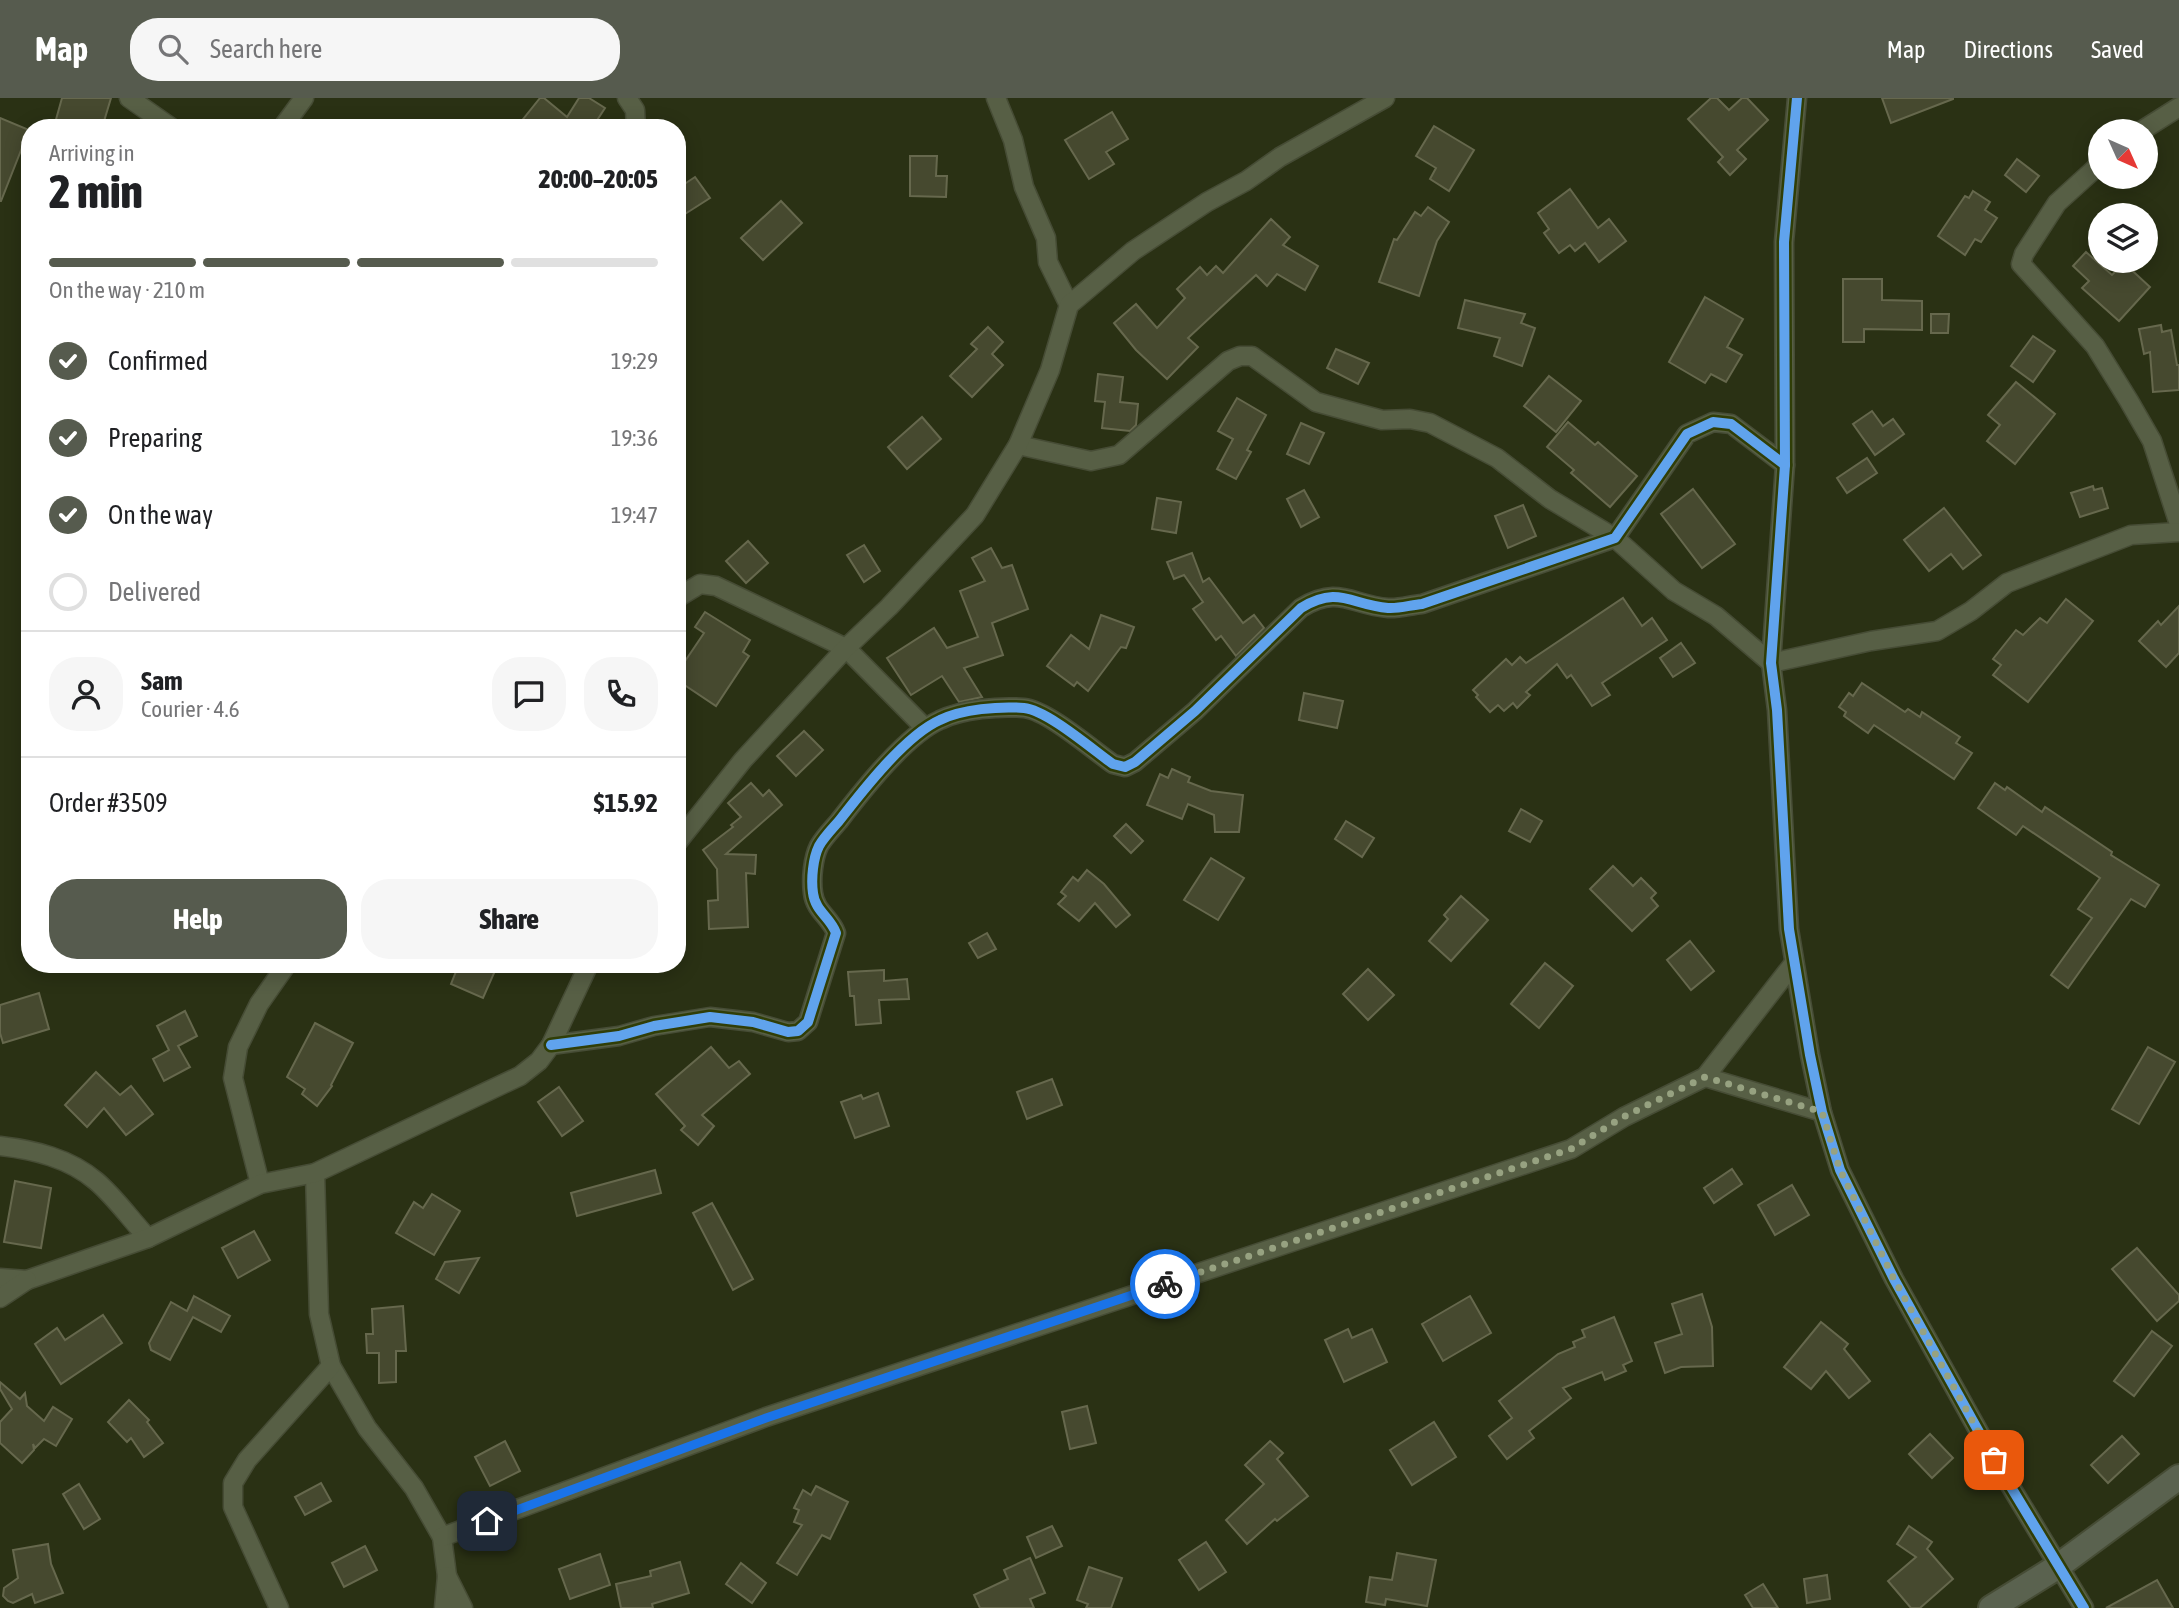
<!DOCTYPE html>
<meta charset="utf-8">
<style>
:root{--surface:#fff;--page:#f6f6f6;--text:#202124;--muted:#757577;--line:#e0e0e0;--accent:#565b4e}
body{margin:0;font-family:"Asap Condensed",sans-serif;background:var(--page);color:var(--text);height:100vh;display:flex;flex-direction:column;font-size:26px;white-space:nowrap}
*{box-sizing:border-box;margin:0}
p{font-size:23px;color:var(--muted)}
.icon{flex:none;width:38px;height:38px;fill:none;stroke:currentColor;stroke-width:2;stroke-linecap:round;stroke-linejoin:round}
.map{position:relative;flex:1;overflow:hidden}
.side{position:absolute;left:21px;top:21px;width:665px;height:854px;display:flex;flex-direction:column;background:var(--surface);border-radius:28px;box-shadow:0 4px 18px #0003}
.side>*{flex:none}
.needle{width:46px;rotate:135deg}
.controls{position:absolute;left:2088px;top:21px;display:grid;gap:14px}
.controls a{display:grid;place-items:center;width:70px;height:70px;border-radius:50%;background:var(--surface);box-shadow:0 4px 18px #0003;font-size:35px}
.pin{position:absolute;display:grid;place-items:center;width:60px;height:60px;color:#fff;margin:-30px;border-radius:14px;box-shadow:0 4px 10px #0006}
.courier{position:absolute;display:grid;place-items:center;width:70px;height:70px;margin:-35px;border:5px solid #1a73e8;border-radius:50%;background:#fff;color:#222;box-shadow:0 2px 9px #0007}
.overview em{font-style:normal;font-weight:800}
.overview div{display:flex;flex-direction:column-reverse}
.overview{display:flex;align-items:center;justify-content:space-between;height:119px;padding:0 28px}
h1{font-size:46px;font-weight:800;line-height:52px}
.bar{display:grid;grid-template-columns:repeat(4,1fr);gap:10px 7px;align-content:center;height:84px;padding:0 28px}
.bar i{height:9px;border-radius:5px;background:var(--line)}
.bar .selected{background:var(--accent)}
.bar p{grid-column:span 4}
.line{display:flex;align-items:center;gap:18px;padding:0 28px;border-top:2px solid var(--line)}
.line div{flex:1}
.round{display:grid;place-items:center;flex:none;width:74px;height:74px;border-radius:28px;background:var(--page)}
ol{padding:0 28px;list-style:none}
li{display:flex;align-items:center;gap:21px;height:77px}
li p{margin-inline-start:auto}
li .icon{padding:7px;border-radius:50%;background:var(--accent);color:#fff;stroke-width:4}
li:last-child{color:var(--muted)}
li i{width:38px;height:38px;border:4px solid var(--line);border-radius:50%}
.cta{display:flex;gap:14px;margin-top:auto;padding:14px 28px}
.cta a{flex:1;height:80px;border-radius:28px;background:var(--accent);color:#fff;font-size:28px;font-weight:800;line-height:80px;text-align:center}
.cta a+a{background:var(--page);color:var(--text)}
header{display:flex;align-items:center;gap:42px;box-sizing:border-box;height:98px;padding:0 35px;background:var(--accent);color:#fff}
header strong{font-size:33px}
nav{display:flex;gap:38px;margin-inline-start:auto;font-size:24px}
.search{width:490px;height:63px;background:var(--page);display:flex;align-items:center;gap:18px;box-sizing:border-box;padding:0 24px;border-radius:28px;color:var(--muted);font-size:26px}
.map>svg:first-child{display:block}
.building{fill:#46492f;stroke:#66684d;stroke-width:2}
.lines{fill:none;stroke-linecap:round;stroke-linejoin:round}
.street-casing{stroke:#464c35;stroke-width:21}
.secondary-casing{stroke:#464c35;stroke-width:28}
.street{stroke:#575f45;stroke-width:18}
.secondary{stroke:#5a624f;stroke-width:24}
.cycleway-casing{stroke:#303e07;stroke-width:15}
.cycleway{stroke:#60a3ed;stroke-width:10}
.done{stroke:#97a281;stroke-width:7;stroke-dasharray:0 12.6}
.route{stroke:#1a73e8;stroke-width:9}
</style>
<header>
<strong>Map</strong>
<div class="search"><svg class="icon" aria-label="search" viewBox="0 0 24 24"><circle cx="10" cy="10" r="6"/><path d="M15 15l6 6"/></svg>Search here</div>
<nav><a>Map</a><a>Directions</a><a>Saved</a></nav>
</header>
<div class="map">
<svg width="2179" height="1510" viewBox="0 0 2179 1510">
<rect width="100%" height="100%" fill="#2a3114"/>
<!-- building -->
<g class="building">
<path d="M62,0H111L102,30H73L55,25Z"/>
<path d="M540,0H544L567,19L579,0H589L605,10L592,30H516Z"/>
<path d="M1711,0H1717L1729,12L1742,0H1747L1768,22L1737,52L1746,61L1730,77L1718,64L1723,59L1688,21Z"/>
<path d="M1882,0H1953V1L1891,25Z"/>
<path d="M1112,14L1128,41L1106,54L1114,66L1089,81L1065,42Z"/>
<path d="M0,20L29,32L1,103H0Z"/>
<path d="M1434,28L1474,52L1449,93L1430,81L1436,70L1416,58Z"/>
<path d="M910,58H937L936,78H947L946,99L910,98Z"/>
<path d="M2017,61L2039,78L2026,94L2005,77Z"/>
<path d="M695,79L710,100L685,116L677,104V91Z"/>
<path d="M1570,91L1598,130L1609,121L1626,143L1599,164L1585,145L1575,153L1570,147L1559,155L1544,135L1549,131L1538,115Z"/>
<path d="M1973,93L1990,104L1985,112L1997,120L1981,144L1975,141L1965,157L1938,138L1965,98L1969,100Z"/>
<path d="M781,103L802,125L763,162L741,140Z"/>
<path d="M1428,109L1449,124L1437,143L1419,198L1379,184L1394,141L1397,142L1415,114L1421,118Z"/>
<path d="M1271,121L1290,139L1283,147L1318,168L1305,192L1277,176L1267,188L1256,177L1188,240L1198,249L1167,281L1136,252L1114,225L1136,206L1157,230L1185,200L1177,191L1200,169L1207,177L1216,168L1223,175Z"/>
<path d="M2086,154L2112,177L2124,165L2150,189L2119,223L2082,190L2089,183L2073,168Z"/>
<path d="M1843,181H1882V202L1922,203V232L1864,231V244H1843Z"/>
<path d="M1705,199L1743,221L1727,249L1742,257L1726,284L1711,276L1705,285L1669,264Z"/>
<path d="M1465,202L1525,216L1521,225L1535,230L1522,268L1494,258L1500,240L1458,230Z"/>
<path d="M1931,216H1949L1948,235H1931Z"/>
<path d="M2161,227L2162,234L2171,232L2177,267H2179V292L2153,294L2150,254L2144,256L2139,231Z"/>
<path d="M988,229L1003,244L992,256L1003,267L972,299L950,278L977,251L971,246Z"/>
<path d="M2033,238L2055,253L2033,284L2011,268Z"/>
<path d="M1336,251L1369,265L1358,286L1327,270Z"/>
<path d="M1098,276L1123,279L1120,304L1138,306L1136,327L1130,333L1102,330L1105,304L1095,303Z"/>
<path d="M1549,278L1581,303L1556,334L1524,308Z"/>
<path d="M2016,284L2055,316L2015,366L1987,343L2000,327L1988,317Z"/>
<path d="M1237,300L1266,317L1247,352L1251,354L1236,381L1217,371L1233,341L1218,333Z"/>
<path d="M1872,313L1883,328L1893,321L1904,336L1875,357L1853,326Z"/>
<path d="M922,319L941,341L907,371L888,349Z"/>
<path d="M1568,324L1595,347L1598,344L1637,378L1610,409L1571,375L1574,372L1547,349Z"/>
<path d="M1301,325L1324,335L1309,366L1287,356Z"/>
<path d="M1867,360L1877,375L1847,395L1837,380Z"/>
<path d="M2093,388L2094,392L2102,390L2108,410L2080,419L2071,395Z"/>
<path d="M1693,391L1735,446L1702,470L1661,416Z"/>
<path d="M1304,392L1319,419L1301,429L1287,401Z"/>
<path d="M1157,400L1181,404L1176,435L1152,431Z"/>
<path d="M1523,407L1536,438L1508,450L1495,418Z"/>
<path d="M1944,410L1981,457L1963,471L1951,456L1929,473L1904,442Z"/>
<path d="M748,443L768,465L746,485L726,463Z"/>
<path d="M864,447L880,473L864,484L847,457Z"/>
<path d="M991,450L1002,470L1012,467L1028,511L992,525L1003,557L964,570L982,599L959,604L942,578L911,597L887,560L934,530L947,550L978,539L960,493L985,483L972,460Z"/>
<path d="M1192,455L1203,484L1209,480L1243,525L1254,517L1264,530L1236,558L1221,538L1216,542L1193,511L1203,504L1184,477L1174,481L1167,464Z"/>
<path d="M1623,500L1642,528L1652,520L1667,542L1602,585L1610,597L1592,608L1571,577L1567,580L1557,566L1526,594L1530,597L1517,610L1513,605L1504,613L1498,607L1490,614L1476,599L1478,597L1473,592L1506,561L1512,567L1520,559L1526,565Z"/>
<path d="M2066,501L2093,523L2028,604L1993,577L2001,567L1993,561L2016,532L2023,537L2040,520L2047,525Z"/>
<path d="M2179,508V555L2166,569L2139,543L2158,523L2161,527Z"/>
<path d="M705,514L750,542L743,554L749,558L716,608L677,582V575L704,535L695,529Z"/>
<path d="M1101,517L1134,529L1126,550L1121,549L1088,593L1077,584L1074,588L1047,568L1071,537L1089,551Z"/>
<path d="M1681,545L1695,565L1673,579L1660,560Z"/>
<path d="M1862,585L1905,614L1908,611L1920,619L1922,614L1960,639L1956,645L1972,655L1954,681L1874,627L1868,635L1844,618L1846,614L1839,609L1849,595L1853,598Z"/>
<path d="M1304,595L1343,603L1337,630L1299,622Z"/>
<path d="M804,633L823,652L796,678L777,658Z"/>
<path d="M1172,671L1190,679L1188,684L1211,693L1243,697L1239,734H1215L1214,717L1188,706L1182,721L1147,707L1160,676L1168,680Z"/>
<path d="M751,685L763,698L769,692L782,707L726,756L756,757L755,776L746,775L748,829L709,831L708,803L718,802L717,771L703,752L733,729L731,727L741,719L728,705Z"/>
<path d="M1995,685L2005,692L2007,689L2042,714L2045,709L2112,754L2111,757L2159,787L2145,809L2131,801L2068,890L2051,877L2092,820L2078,811L2100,780L2023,728L2016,737L1978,710Z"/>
<path d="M1521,711L1542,723L1530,744L1509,733Z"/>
<path d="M1346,723L1374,740L1362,759L1335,741Z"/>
<path d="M1126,726L1143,743L1131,755L1114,738Z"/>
<path d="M1211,760L1244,780L1218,822L1184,802Z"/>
<path d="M1613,768L1633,788L1641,780L1656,795L1651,800L1658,808L1632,833L1590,791Z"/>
<path d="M1087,772L1104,786L1130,817L1116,829L1095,805L1079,823L1058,806L1066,798L1061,794L1073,779L1078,783Z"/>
<path d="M1461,798L1488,822L1451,863L1429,843L1448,821L1444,817Z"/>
<path d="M987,835L996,851L978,860L969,845Z"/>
<path d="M1690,843L1714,873L1691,892L1667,862Z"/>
<path d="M1545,865L1573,888L1539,930L1511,906Z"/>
<path d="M459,866H498L483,900L451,886Z"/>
<path d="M1368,871L1394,897L1368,922L1343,896Z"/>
<path d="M884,872V883L907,881L909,901L879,902L881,925L856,927L854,898H850L848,874Z"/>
<path d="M39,895L49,931L3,945L0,935V907Z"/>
<path d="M185,913L197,938L178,948L190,969L164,983L153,961L169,952L157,928Z"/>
<path d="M315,925L353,945L331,987L332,988L317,1008L302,996L305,991L287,979Z"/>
<path d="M711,949L729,970L739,963L750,976L702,1017L714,1028L698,1047L681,1032L685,1028L656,996Z"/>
<path d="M2148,949L2175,964L2139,1026L2112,1011Z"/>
<path d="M96,974L120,997L131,988L153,1016L126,1037L104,1010L87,1029L65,1007Z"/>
<path d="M1052,981L1062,1007L1027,1021L1017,994Z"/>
<path d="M559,989L583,1023L562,1038L538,1004Z"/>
<path d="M878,995L889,1028L855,1040L841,1004L861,997L863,1001Z"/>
<path d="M1732,1071L1742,1086L1714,1105L1704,1090Z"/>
<path d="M655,1072L661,1095L577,1118L571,1095Z"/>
<path d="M15,1083L51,1090L41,1150L4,1144Z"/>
<path d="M1792,1087L1809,1117L1775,1137L1758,1107Z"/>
<path d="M432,1096L460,1113L434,1157L396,1135L414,1104L423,1110Z"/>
<path d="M712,1105L753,1181L733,1192L693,1115Z"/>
<path d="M254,1133L270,1162L238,1180L222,1150Z"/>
<path d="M2137,1150L2179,1197V1203L2157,1223L2112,1171Z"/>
<path d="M479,1160L459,1195L436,1181L445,1164Z"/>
<path d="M1702,1196L1712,1229L1713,1268L1681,1269L1665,1275L1655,1245L1682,1236L1672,1206Z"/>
<path d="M194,1198L230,1218L221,1234L193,1219L170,1262L151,1252L149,1245L171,1204L187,1213Z"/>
<path d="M1470,1198L1491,1235L1443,1263L1422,1226Z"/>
<path d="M403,1208L406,1253H396V1284L379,1285V1255H367L366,1236H373L372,1211Z"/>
<path d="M103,1217L122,1245L61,1286L35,1246L57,1230L65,1242Z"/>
<path d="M1614,1219L1632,1263L1623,1267L1626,1273L1605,1282L1602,1274L1563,1290L1571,1300L1529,1333L1534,1340L1507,1361L1489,1338L1512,1320L1499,1303L1558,1256L1575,1249L1573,1244L1585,1239L1582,1232Z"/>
<path d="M1821,1224L1848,1246L1844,1251L1870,1283L1849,1300L1826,1273L1811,1291L1784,1269Z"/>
<path d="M1348,1231L1352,1240L1372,1231L1387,1264L1344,1284L1325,1242Z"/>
<path d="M2152,1233L2172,1248L2134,1298L2114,1283Z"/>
<path d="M0,1284L20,1301L25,1295L27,1308L44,1323L53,1309L72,1321L56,1348L44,1341L35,1350L33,1346L34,1352L22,1365L0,1345V1324L12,1311L0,1291Z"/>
<path d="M129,1302L149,1322L147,1324L163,1345L144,1359L131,1340L127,1344L108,1324Z"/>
<path d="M1087,1308L1096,1345L1070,1351L1062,1314Z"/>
<path d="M1434,1324L1456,1359L1412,1387L1390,1352Z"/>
<path d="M1930,1336L1953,1360L1932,1380L1909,1356Z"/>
<path d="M2122,1338L2139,1356L2108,1385L2091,1367Z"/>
<path d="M505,1343L520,1373L490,1388L475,1359Z"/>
<path d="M1270,1343L1283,1355L1277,1361L1308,1398L1277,1423L1275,1421L1247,1446L1226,1422L1264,1386L1245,1367Z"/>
<path d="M321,1385L331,1403L305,1417L295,1399Z"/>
<path d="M79,1386L100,1421L84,1431L63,1396Z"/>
<path d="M816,1388L848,1404L830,1441L822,1437L797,1477L777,1465L802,1427L794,1424L799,1412L794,1410L803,1392L811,1397Z"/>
<path d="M1052,1428L1062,1448L1036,1460L1027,1439Z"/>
<path d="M1909,1428L1932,1444L1927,1451L1953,1481L1920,1510H1911L1888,1483L1916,1459L1897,1446Z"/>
<path d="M1206,1444L1226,1474L1199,1492L1179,1462Z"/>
<path d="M48,1446L51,1466L63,1495L35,1505L32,1496L13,1505L8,1503L3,1498L4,1490L18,1480L13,1452Z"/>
<path d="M365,1448L377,1472L344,1489L332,1465Z"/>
<path d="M1397,1455L1436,1462L1427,1508L1386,1501L1385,1507L1366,1504L1370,1479L1392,1482Z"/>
<path d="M600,1456L610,1487L570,1501L559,1471Z"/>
<path d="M1030,1460L1045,1495L1030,1501L1034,1510H980L974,1497L1008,1481L1004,1472Z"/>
<path d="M680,1464L689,1495L652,1506L653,1510H621L616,1486L651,1478L650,1473Z"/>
<path d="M741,1465L766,1485L752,1505L726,1486Z"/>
<path d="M1089,1469L1122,1480L1111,1510H1086L1088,1506L1077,1502Z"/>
<path d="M1827,1477L1830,1501L1807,1505L1804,1481Z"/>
<path d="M2157,1482L2173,1510H2106Z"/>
<path d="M1763,1486L1778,1510H1753L1745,1497Z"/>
</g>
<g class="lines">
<defs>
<g id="street">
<path d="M129,0L172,30"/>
<path d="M627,0L635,12L636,30"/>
<path d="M996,0L1013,42L1024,89L1046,140L1048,164L1069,207"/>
<path d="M1797,0L1784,144L1785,367L1771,565L1777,612L1789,831L1810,957L1822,1014L1840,1072L1894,1181L1994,1361L2084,1510"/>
<path d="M282,30L304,0"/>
<path d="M2141,33L2179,9"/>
<path d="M2100,66L2057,105L2024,156L2021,166L2095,248L2129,303L2152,343L2179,426"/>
<path d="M1018,347L1091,363L1119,357L1228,263L1240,258H1252L1316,304L1382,322L1410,321L1430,325L1497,360L1550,401L1615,440L1674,493L1716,518L1771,565L1871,543L1937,533L1971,513L2007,485L2131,437L2179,434"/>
<path d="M677,500L700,486L716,488L846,550L925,630"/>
<path d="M677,745L743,662L846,550L889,509L975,417L1018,347L1050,272L1069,207L1133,153L1207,104L1246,83L1280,59L1385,0"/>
<path d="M551,947L619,938L654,928L710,919L753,924L788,934L798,933L808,924L836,835C831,820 815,813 813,795C811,781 813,760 819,748C824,739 833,730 839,723C863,692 906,637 940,622C962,611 1000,608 1024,610C1047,612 1093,652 1113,666L1125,669L1135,664L1195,613L1301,510C1339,487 1351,507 1388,510C1398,511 1411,507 1422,506L1615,440L1687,336L1713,324L1731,326L1785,367"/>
<path d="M1705,979L1822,1014"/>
<path d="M0,1048C34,1052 69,1060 96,1083C115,1099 131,1122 148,1140"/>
<path d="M315,1075L319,1216L331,1268L367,1330L414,1390L442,1439L447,1478L444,1510"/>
<path d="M260,1086L233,980L238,949L259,906L287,866"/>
<path d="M0,1180L27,1182L148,1140L260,1086L315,1075L520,978L539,963L551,947L589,866"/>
<path d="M0,1200L27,1182"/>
<path d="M442,1439L766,1319L1571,1051L1624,1019L1705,979L1794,865"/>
<path d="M447,1478L463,1510"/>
<path d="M279,1510L233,1409V1385L247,1362L331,1268"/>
</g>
<path id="secondary" d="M1991,1510L2057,1469L2179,1379"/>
</defs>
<!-- street casing -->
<use href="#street" class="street-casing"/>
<!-- secondary casing -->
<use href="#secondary" class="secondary-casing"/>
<!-- street -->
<use href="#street" class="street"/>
<!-- secondary -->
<use href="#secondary" class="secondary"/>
<defs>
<g id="cycleway">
<path d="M1797,0L1784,144L1785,367L1771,565L1777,612L1789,831L1810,957L1822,1014L1840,1072L1894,1181L1994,1361L2084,1510"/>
<path d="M551,947L619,938L654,928L710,919L753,924L788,934L798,933L808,924L836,835C831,820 815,813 813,795C811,781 813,760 819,748C824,739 833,730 839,723C863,692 906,637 940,622C962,611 1000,608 1024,610C1047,612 1093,652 1113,666L1125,669L1135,664L1195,613L1301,510C1339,487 1351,507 1388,510C1398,511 1411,507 1422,506L1615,440L1687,336L1713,324L1731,326L1785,367"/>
</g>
</defs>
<!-- cycleway casing -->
<use href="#cycleway" class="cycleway-casing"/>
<!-- cycleway -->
<use href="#cycleway" class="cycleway"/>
</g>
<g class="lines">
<!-- done -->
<path class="done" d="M1165,1186L1571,1051L1623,1019L1705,979L1822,1014L1840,1072L1894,1181L1994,1362"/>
<!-- route -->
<path class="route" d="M487,1423L766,1320L1165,1186"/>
</g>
</svg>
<div class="controls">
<a><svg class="needle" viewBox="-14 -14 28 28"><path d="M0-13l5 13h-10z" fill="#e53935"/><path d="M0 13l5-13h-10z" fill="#757577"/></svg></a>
<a><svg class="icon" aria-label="layers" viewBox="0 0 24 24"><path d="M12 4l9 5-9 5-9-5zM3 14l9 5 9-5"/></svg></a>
</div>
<div class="pin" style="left:1994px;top:1362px;background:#ea580c"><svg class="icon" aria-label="bag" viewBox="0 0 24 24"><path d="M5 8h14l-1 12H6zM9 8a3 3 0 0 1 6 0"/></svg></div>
<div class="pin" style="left:487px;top:1423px;background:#1f2937"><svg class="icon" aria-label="home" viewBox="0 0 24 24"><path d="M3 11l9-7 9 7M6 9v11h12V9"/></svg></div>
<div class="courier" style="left:1165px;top:1186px"><svg class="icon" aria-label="bike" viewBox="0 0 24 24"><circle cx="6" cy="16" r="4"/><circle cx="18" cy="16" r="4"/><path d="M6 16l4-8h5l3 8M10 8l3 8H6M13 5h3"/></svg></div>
<section class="side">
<div class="overview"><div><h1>2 min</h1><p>Arriving in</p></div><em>20:00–20:05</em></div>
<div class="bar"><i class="selected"></i><i class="selected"></i><i class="selected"></i><i></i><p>On the way · 210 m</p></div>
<ol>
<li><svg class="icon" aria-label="check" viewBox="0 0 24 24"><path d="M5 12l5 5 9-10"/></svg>Confirmed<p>19:29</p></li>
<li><svg class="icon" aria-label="check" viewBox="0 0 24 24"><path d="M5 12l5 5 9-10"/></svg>Preparing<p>19:36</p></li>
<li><svg class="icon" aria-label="check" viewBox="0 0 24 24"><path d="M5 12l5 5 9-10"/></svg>On the way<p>19:47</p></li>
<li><i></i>Delivered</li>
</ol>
<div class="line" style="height:126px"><a class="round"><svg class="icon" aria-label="person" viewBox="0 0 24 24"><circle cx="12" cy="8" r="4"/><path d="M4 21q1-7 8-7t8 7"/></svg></a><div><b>Sam</b><p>Courier · 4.6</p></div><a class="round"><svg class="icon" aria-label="chat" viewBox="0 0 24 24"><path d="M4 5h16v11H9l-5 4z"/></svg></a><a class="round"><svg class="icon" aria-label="phone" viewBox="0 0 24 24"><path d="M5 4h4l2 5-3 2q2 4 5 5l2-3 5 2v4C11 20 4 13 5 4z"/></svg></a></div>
<div class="line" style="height:91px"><div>Order #3509</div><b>$15.92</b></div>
<div class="cta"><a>Help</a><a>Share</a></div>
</section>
</div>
